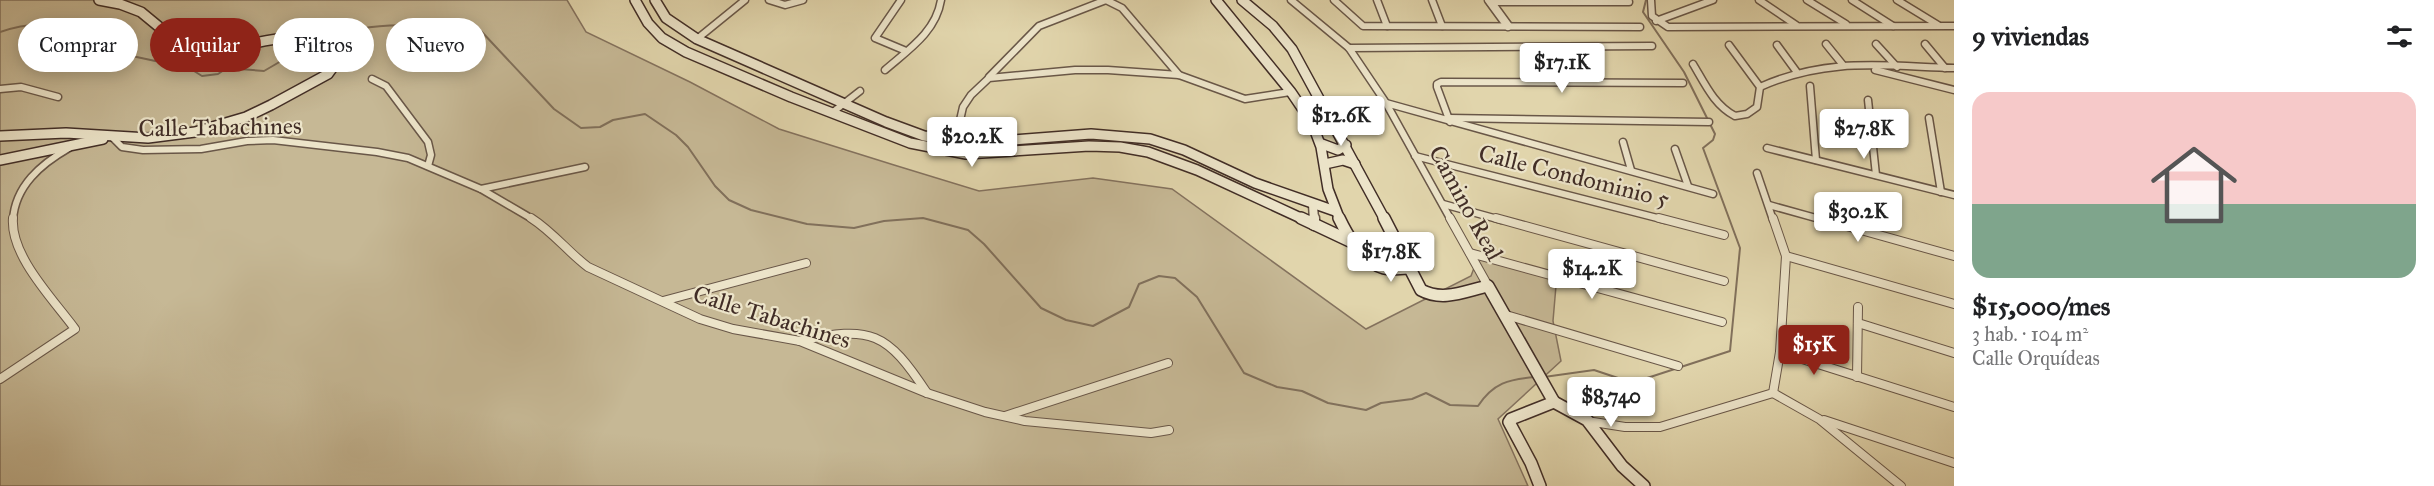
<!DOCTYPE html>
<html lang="es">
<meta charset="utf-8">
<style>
body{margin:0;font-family:"IM FELL Great Primer",serif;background:#f6f6f6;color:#202124;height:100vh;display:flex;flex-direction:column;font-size:22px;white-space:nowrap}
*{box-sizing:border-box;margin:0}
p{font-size:20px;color:#757577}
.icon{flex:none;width:33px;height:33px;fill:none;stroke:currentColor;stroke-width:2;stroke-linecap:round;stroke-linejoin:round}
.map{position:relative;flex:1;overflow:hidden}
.panel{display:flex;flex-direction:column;background:#fff;width:480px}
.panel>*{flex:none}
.guide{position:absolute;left:18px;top:18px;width:570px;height:54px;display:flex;gap:12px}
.price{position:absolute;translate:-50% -51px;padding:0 14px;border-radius:6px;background:#fff;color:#222;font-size:20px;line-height:39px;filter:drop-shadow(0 2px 3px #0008)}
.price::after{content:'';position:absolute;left:50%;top:36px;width:18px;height:14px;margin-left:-9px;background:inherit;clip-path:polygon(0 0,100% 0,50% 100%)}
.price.selected{background:#8f2418;color:#fff}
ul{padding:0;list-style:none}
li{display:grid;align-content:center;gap:12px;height:318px;padding:0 18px}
li span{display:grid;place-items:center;height:186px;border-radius:18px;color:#555}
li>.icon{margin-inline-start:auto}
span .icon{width:108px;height:108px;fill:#fffc;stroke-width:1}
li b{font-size:26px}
h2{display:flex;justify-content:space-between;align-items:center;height:72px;padding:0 18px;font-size:26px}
.tag{padding:0 21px;border-radius:27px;background:#fff;box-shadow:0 3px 15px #0003;font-size:21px;line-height:54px}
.tag.selected{background:#8f2418;color:#fff}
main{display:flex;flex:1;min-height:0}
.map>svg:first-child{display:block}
</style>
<main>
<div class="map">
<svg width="1954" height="486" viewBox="0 0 1954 486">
<rect width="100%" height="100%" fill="#e1d5ac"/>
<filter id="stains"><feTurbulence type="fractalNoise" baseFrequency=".00333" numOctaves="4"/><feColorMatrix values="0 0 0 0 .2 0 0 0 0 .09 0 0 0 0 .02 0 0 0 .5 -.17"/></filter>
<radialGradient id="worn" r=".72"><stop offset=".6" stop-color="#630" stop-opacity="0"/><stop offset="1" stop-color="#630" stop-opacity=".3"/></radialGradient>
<path fill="#c6b895" stroke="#84725e" stroke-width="1.5" d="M0,0h567l19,32 104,50 89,47 115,36 85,26 114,-13 79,11 194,140 105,-53 9,-24 77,22 -4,47 8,40 -63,58 30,67h-1528z"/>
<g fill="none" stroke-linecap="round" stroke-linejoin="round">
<g stroke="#81705b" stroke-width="2">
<path d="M0,32c32,-11 49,-8 81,-1v4l23,3 6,9 8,6 42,9 19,9h15l8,5 16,-2 9,-6 37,3 48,-28"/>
<path d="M323,38c52,-19 104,-13 158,-7l73,78 27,19 19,-1 13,-7 32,-6 31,21 12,12 27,39 14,14 22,10 56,14 47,4 30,-7 39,-3 45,12 16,14 57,64 25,12 27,6 36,-19 10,-23 20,-8 16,2 22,19 47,76 33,14 25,4 26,12 38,7 15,-7 31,-4 14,-6 24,12 28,1c15,-23 31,-27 57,-29"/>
<path d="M1544,377l50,-7 42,14 5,-4 89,-29 10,-103 -37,-100 10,-8 2,-6 -31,-62 -41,-60 3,-12"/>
</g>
<g stroke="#695748" stroke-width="9">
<g id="minor-far1">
<path d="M769,0l16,5 18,-5"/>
<path d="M901,0l-26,38 31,13"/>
<path d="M1291,0l58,48 37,55 65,117"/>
<path d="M1334,0l29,26 277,1"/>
<path d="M1377,0l10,26"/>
<path d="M1432,0l10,26"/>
<path d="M1651,0l1,16 16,11 286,-1"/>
<path d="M1759,0l37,25"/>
<path d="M1807,0l39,24"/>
<path d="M1852,0l41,26"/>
<path d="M1897,0l41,25"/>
<path d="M1490,2h139"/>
<path d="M1656,21l57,-21"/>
<path d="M697,39l48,-39"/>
<path d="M1826,44l17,21"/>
<path d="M1876,44l21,23"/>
<path d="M1925,44l20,24"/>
<path d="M1777,45l19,26"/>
<path d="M1349,48l303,-2"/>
<path d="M1693,64c12,20 21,41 42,52l12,-2 10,-7 3,-20 -31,-42"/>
<path d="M885,70c23,-20 51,-38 56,-70"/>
<path d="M1875,70l79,20"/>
<path d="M989,77l50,-51 67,-26 16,8 57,67"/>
<path d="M372,79l14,7 42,56 3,13 -3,11"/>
<path d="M1810,86l6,74"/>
<path d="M1760,87c67,-30 123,-21 194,-19"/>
<path d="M0,89l21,-2 37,10"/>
<path d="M1868,100l8,75"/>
<path d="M1386,103l327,91"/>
<path d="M833,112l27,-21"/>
<path d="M1449,118l260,4"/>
<path d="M1929,118l12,74"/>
<path d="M1450,122l-13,-35v-3l4,-2 242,1"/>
<path d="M113,138l9,9 21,3 58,-1 46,-8 26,-1 104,12 31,6 73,31 53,31"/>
<path d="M955,142l8,-35 8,-12 18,-17 86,-8h33l71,5 66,24 45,-7"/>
<path d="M1623,142l8,28"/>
<path d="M1767,148l187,47"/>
<path d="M1675,149l13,37"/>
<path d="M1415,156l250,64"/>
<path d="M1757,173l16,47"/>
<path d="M481,189l104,-22"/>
<path d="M1443,204l58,16"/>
<path d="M1769,205l54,15"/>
<path d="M13,220c2,-34 28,-56 56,-72"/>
</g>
</g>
<g stroke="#695748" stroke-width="10">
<g id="minor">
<path d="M531,218c22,14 37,34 57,49l112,52 33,10 67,12 127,52 58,19 40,9 126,12 18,-3"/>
<path d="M1450,218l38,68"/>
<path d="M1496,218l228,63"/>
<path d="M1659,218l65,17"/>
<path d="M1818,218l136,38"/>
<path d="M1470,253l252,69"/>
<path d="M1786,256l168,48"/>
<path d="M663,301l143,-38"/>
<path d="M1506,315l172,51"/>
<path d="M1858,323l96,30"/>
<path d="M800,341c71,-16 87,-9 127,52"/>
<path d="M1780,352l174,55"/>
<path d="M1857,377l1,-70"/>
<path d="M0,379l75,-50c-21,-29 -65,-73 -62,-111"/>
<path d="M1773,393l46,26 82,67"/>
<path d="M1005,416l163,-53"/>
<path d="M1824,420l130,43"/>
<path d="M1587,421l38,6h35l113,-34 7,-41 6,-96 -13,-38"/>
</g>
</g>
<g stroke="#695748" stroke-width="11">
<g id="tertiary-far1">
<path d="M1489,0l19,26"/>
<path d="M1313,205l1,15"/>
</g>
</g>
<g stroke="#695748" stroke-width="13">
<path id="tertiary" d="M1314,218v7"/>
</g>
<g stroke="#412d26" stroke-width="12">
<g id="secondary-far1">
<path d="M99,0l21,4 21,8 40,33 17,4 30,1"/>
<path d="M635,0l13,23 14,15 24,14 105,45 119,46 56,11 123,-8 31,1 28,5 49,18 108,50"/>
<path d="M655,0l11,18 31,21 189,83 38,14 49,7 118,-9 59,5 34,11 71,33 80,28"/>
<path d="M1216,0l75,92 21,31 9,24 7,42 12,31"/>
<path d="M1242,0l31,26 19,23 93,171"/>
<path d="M0,136l66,-3 82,5 47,-6 51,-15 25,-12 57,-31 13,-18c-20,-33 -86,-13 -118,-6"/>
<path d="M1322,144l16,6 8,-5"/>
<path d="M0,160l103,-21"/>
<path d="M1325,164l18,-4 12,4"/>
</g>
</g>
<g stroke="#412d26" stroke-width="14">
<g id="secondary">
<path d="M1301,218l53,25"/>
<path d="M1339,218c9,19 24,44 45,50 7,2 16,0 24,0"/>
<path d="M1384,218l37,72c22,12 44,1 67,-4l66,116 -43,17 -2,3 22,41 9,23"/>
<path d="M1554,402l33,18 35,46 22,20"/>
</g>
</g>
<use href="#minor-far1" stroke="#ece4c9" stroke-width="6"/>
<use href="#minor" stroke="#ece4c9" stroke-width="8"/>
<use href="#tertiary-far1" stroke="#ece4c9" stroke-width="8"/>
<use href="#tertiary" stroke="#ece4c9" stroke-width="10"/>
<use href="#secondary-far1" stroke="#ece4c9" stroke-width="9"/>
<use href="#secondary" stroke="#ece4c9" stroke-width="11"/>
</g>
<g text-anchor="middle" stroke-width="4.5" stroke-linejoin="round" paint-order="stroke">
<g font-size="24" fill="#412d26" stroke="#ece4c9">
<text transform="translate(220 127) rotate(-1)" y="8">Calle Tabachines</text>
<text transform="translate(1574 176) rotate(14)" y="8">Calle Condominio 5</text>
<text transform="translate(1466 203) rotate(61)" y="8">Camino Real</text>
<text transform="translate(772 317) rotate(17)" y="8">Calle Tabachines</text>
</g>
</g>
<rect width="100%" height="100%" filter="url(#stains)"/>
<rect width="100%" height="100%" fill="url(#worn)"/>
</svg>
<b class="price" style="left:1562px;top:94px">$17.1K</b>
<b class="price" style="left:1341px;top:147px">$12.6K</b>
<b class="price" style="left:1864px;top:160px">$27.8K</b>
<b class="price" style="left:972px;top:168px">$20.2K</b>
<b class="price" style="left:1858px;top:243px">$30.2K</b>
<b class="price" style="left:1391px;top:283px">$17.8K</b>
<b class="price" style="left:1592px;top:300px">$14.2K</b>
<b class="price selected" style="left:1814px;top:376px">$15K</b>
<b class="price" style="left:1611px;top:428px">$8,740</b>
<div class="guide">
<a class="tag">Comprar</a>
<a class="tag selected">Alquilar</a>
<a class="tag">Filtros</a>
<a class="tag">Nuevo</a>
</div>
</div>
<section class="panel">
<h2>9 viviendas<svg class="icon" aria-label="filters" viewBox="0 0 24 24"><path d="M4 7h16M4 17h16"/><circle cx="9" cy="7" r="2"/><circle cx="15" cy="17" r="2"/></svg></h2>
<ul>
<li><span style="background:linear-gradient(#f6c9c9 60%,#7fa58c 0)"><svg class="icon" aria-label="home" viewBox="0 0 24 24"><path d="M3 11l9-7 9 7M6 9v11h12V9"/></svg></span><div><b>$15,000/mes</b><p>3 hab. · 104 m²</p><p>Calle Orquídeas</p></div></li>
</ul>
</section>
</main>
